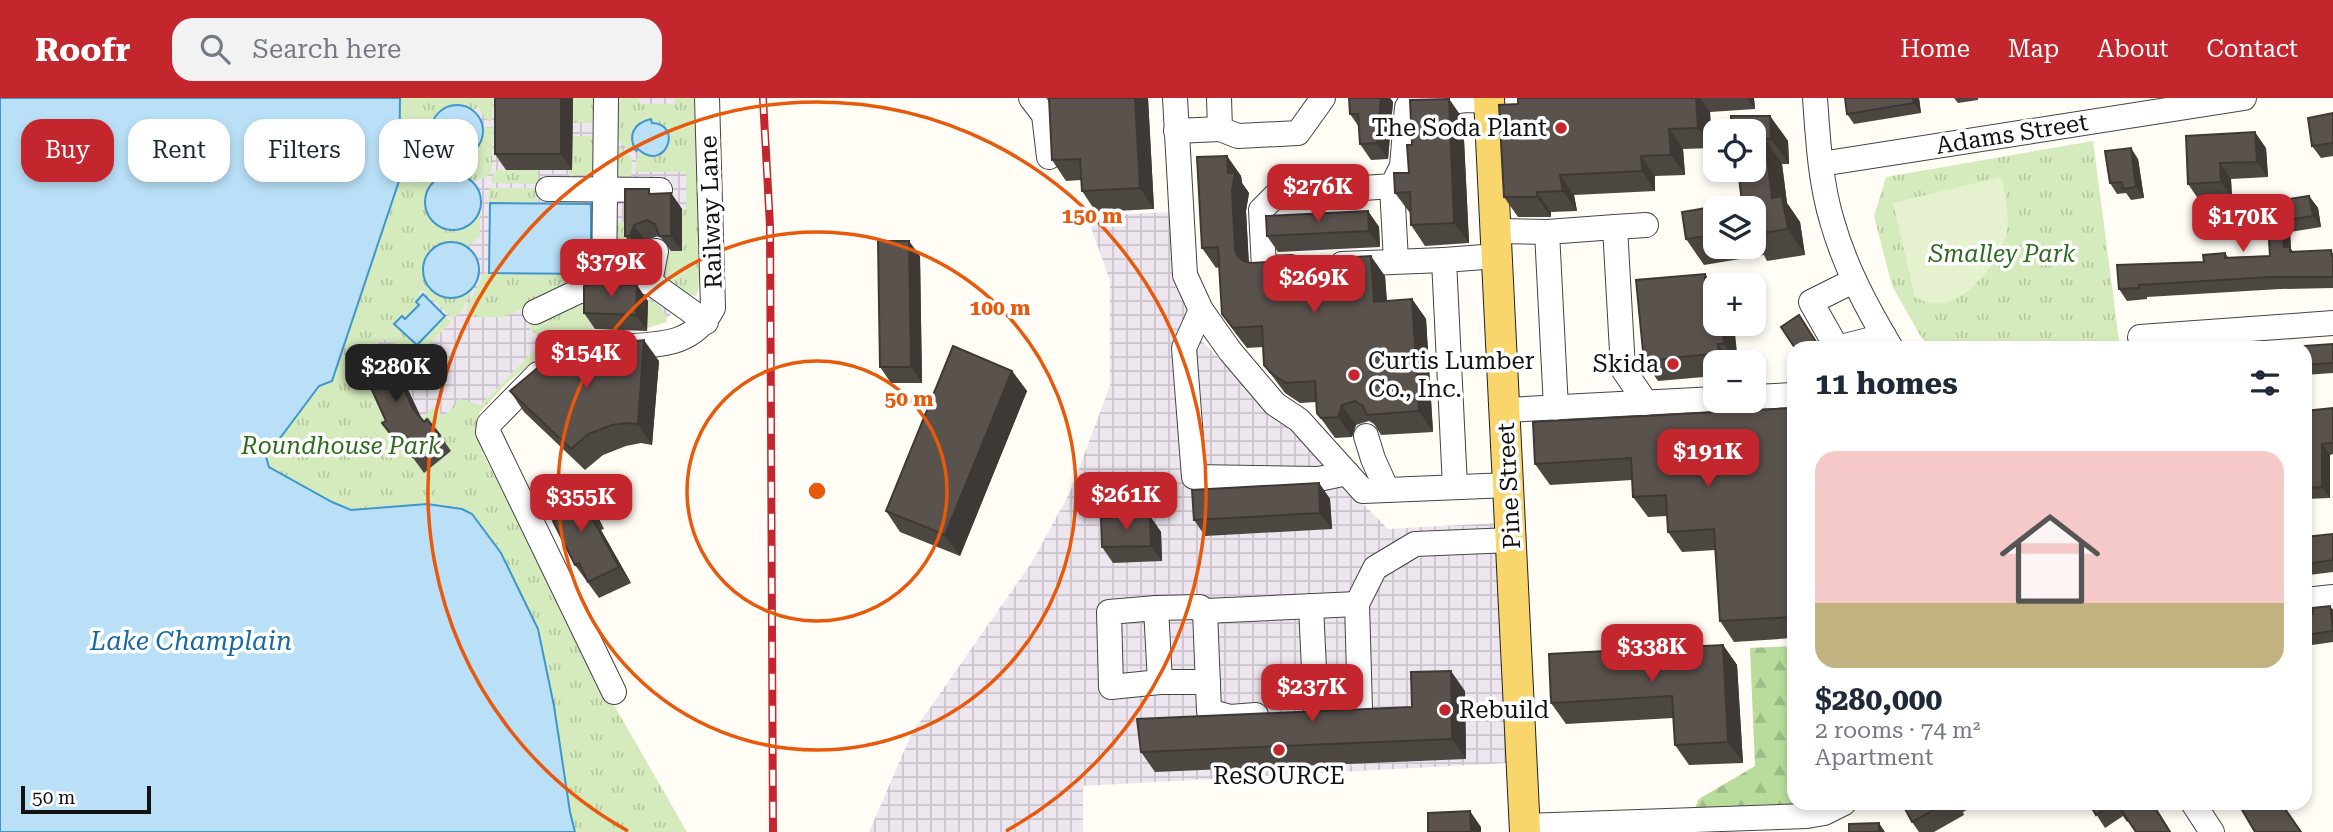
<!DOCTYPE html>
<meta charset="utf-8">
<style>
body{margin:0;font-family:"Roboto Serif",serif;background:#f2f2f3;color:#1f2937;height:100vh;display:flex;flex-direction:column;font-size:26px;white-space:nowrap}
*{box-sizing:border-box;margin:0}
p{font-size:23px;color:#747a83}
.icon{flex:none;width:38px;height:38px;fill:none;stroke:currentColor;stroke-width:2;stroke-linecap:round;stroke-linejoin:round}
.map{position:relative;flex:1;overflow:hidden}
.details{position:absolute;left:1787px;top:243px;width:525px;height:469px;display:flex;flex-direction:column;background:#fff;border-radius:21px;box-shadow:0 4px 10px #0003}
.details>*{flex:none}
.top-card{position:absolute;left:21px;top:21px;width:665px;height:63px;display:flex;gap:14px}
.fabs{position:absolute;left:1703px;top:21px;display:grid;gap:14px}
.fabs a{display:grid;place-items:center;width:63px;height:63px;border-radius:14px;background:#fff;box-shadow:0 4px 10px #0003;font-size:35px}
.scale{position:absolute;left:21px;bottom:18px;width:130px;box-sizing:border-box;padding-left:7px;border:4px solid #111;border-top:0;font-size:19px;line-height:24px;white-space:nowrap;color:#111;-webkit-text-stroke:5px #fff;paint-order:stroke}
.price{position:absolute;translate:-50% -60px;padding:0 16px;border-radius:14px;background:#c4262e;color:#fff;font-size:23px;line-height:46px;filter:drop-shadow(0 2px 4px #0008)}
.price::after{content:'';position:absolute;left:50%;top:42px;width:21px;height:16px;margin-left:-10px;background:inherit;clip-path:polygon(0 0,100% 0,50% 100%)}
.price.selected{background:#222;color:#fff}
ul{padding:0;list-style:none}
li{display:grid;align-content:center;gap:14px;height:371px;padding:0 28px}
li+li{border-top:2px solid #e0e1e3}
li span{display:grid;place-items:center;height:217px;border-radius:21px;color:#555}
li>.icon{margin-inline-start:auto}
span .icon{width:126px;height:126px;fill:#fffc;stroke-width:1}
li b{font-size:30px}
h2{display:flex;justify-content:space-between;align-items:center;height:84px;padding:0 28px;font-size:30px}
.tag{padding:0 24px;border-radius:21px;background:#fff;box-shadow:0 4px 10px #0003;font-size:24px;line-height:63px}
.tag.selected{background:#c4262e;color:#fff}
header{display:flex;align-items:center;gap:42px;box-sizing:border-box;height:98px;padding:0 35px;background:#c4262e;color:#fff}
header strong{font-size:33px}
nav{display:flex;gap:38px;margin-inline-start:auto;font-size:24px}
.search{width:490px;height:63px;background:#f2f2f3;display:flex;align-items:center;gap:18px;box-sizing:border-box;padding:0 24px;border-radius:21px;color:#747a83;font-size:26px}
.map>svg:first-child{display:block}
</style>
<header>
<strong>Roofr</strong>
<div class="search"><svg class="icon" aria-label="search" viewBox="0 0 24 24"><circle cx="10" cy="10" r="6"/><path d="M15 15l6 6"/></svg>Search here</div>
<nav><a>Home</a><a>Map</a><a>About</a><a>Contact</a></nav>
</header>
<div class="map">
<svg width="2333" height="734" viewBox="0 0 2333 734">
<defs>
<pattern id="industrial-grid" width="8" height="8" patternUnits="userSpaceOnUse" patternTransform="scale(1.75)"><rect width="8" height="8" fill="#eee6ef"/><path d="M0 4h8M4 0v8" fill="none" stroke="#cbc4cc"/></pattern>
<pattern id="grass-tufts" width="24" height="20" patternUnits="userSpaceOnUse" patternTransform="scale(1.75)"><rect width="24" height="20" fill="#d5ebbd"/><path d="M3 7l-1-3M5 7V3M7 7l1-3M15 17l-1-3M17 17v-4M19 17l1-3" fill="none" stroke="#b6c8a1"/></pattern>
<pattern id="forest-firs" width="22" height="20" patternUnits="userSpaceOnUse" patternTransform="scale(1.75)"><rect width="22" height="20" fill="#b9dc9c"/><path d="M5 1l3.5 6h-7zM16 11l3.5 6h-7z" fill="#9ebc85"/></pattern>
</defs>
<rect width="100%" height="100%" fill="#fffdf5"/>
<g fill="url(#industrial-grid)">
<path d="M426,0h273l-8,192 -24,29 -19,5 -1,7 -52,-2v-6l-52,18 -70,72 -13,50 -36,10 -16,-22 -4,2 -10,-14 -28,-69z"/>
<path d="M1173,114l22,122 193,195 108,-6 11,240 -424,23v46h-214l42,-97 121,-173 38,-70 40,-106v-105l-23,-65z"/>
</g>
<g fill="url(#grass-tufts)">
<path d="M400,0h93l-1,22 -3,2 -11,-14 -47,18 3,18 24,13 15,-5 11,-21 -1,-4h10l-1,43 -7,9 -5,-1 -8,4 -3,-3 -16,51 17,-5 10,-14v25l-13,11 -16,-5 -18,7 35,44 6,-6 -11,22 -10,10 -31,-29 -3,3 2,3 -5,5 3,4 -14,14 12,26 28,-29 6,6 -37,37 11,11 -8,8 -7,3 -4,-6 10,-4 -3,-9 -11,4 -4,-11 3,-9 -16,-6 -7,1 1,10 15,4 2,9 -26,11 34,77 4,-1 16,22 -4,-53 13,-13 11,9 15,-17 22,6 62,-64 -13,-12 1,-8 47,-22 18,1 -1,29 -51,24 -36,29 -29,31 -2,15 10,20 -5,4 128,246 77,134h-112l-5,-20 -16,-106 -16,-77 -165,-122 -21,3 -20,-8 -63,-35 -3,-11 53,-70 13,-5 67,-200z"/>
<path d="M573,0h21l3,25h-25z"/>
<path d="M621,0h18l1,6h34l1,-6h24l11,150 -14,48c-26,-7 -33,-18 -32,-45h18v-42h4v-37h-51l1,-11 4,-9 6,3 6,-32 -1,-4 -4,1 -14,27 3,4 -6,1 -14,-14v-28z"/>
<path d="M572,38h24v32l-6,6 -21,2v-6h3z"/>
<path d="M2093,43l27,207h-190l-9,-11 -29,-51 -18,-70 12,-39z"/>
<path d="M616,46l16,14 -1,28h-16z"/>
<path d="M497,72h41v14l-46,-1 -1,-5z"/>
<path d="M491,90h46v15h-46l-1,14h-2l1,-27z"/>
<path d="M615,124h12v31l5,8 -11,-1 -5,-6z"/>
<path d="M591,146l4,1 -3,30 -87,42h-33l-5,-4v-6l17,-34 106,1z"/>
<path d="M648,203c12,1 17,10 19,21l-20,6z"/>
</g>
<path fill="url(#forest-firs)" d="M1794,548v157h38l-138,7 5,-11 56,-33 -5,-118z"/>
<path fill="#e6f2cf" d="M2001,79c5,17 8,36 6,54 -5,28 -44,80 -77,72 -5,-1 -10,-4 -15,-6l-22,-94z"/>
<g fill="#b9e0f7" stroke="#3f96cf" stroke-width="2">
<path d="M0,0h400l-1,83 -67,200 -13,5 -53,71 3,10 63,35 19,8 76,-6 35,5 10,5 29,39 37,76 16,77 16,106 5,20h-575z"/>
<circle cx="457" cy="33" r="26"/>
<path d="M651,21l1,4c32,1 13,51 -14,26l-2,2c-9,-16 -2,-28 15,-32z"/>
<circle cx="453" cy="104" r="28"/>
<path d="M490,105l101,1v70l-102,-1z"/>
<circle cx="451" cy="172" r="28"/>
<path d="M423,196l22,22 -28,29 -23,-21 8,-8 3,3 14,-14 -3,-3z"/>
</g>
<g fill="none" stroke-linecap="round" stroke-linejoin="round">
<g stroke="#444" stroke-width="26">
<g id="minor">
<path d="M1031,0l13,17 5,42"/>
<path d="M1175,0l10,177 16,35 29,41 45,53 24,16 64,71 146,-6"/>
<path d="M1219,0l1,31 18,7 60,-3 25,-35"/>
<path d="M1815,0c3,41 5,83 17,123 13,46 35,87 59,127"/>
<path d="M1176,33l44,-2"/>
<path d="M1821,66l423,-66"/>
<path d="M1392,88l4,75"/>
<path d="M548,91l112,1"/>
<path d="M1615,129l31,-2"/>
<path d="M1496,133l51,1"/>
<path d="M1342,166l102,-4"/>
<path d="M1291,169l-27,1 -3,-58 16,-16 115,-8 10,-20 5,-59 59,-7 23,1"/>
<path d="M1853,183l-42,21 26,46 47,-12"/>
<path d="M650,184l6,-31"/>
<path d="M604,186l2,-186"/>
<path d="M1201,212l-17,38 10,129 125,2 28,-6"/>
<path d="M535,214l42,-20 27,-8 46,-2 56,40"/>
<path d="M2140,239l193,-14"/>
<path d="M617,249c40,-3 75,1 96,-39l-6,-210"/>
<path d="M538,276l-49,50 -1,8 126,260"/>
<path d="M1754,299l40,-2"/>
<path d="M1556,310l-9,-176 68,-5 8,142 23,34"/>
<path d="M1505,312l210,-11"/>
<path d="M1366,338l7,23 14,31"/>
<path d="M1455,389l-11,-227 53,-4"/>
<path d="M2305,502l28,-3"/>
<path d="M1311,508l5,105 44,-2 -3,-105 18,-36 40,-24 96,-4"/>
<path d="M1156,510l-47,4 2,75 49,-5"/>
<path d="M1205,513l-5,-4 -44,1 4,74h48"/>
<path d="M1256,617l-26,2 -21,-6 -4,-100 152,-7"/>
<path d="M2193,705l19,29"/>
<path d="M1525,728l282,-10 17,-3 20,-10"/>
</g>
</g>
<g stroke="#222" stroke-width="32">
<path id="major" d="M1489,0l36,734"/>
</g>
<use href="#minor" stroke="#fff" stroke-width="24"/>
<use href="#major" stroke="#f9d66b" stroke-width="30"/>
<g stroke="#c4262e" stroke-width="8">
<path id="rail" d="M763,0l7,128 3,606"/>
</g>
<use href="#rail" stroke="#fff" stroke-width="5" stroke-dasharray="16" stroke-linecap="butt"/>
</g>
<g fill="#4d4742" fill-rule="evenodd">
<path d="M573,0l-1,72h-66l-11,-16z"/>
<path d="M1049,0h99l6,111 -58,3 -14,-21 -1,-11 -15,1 -14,-21z"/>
<path d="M1349,0h41l3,4 -5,57 -17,1 -11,-16 -1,-17 -9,-13z"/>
<path d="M1518,0h236l1,11 -45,3 2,36 -29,1 2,26 -30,1v15l-81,4 3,16 -26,1v5h-33l-14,-20 14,-93z"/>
<path d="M1845,0h74l2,15 -67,11 -7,-10z"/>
<path d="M1954,0h24v2l-20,3z"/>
<path d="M1449,1l14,20 6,124 -44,3 -14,-21 -1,-12 -15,-20 14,-20 3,-28z"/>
<path d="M2333,15v43l-12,2 -9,-12z"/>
<path d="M1731,18h39l18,25 1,23h-7l5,39 13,19 5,33 -38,6 -3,-6 -60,10 -18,-26 -4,-27 60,-10 -4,-32h16v-39h-23zM1715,110h39v39h-39z"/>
<path d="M2186,38l80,12 2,29 -37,2 1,19 -33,2 -11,-16z"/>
<path d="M1227,58l14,20 1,7 7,10 -3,18 3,51 136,14 2,25 25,-2 14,20 7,113 -52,3 -7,-11 -5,-3 -13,4 -4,12 -17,1 -18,-25 -1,-11 -16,1 -15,-10 -21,-28 -1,-18 -16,1 -11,-14 -14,-20 -3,-47 -3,1 -14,-20z"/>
<path d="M2138,61l6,39 -13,2 -5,-7 -9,1 -7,-11z"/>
<path d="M671,95l11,16v42h-11l-10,-13 -3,-2 -13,5 -4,10h-5l-11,-15 27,-42z"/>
<path d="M2276,98l4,5 29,-5 9,12 3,19 -31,5 1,17 2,3 40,1v35l-53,1 -133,8v2l-20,2 -8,-12 85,-27 21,-9 3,4 42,-1 -2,-18 -11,2 -8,-11z"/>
<path d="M1368,113l11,16 1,20 -102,5 -11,-16z"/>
<path d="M920,158l2,127h-31l-11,-16z"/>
<path d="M1705,176l10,14v36l23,38h-23v14l-57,5 -14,-20z"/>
<path d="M648,203l-1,30 -52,-2 -11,-16z"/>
<path d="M2333,246v29l-28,2v-27z"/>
<path d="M659,263l-7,84 -11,-2 -15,3 -23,9 -18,15 -61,-58 -14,-21z"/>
<path d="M396,266l26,55 18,16 11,16 -27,22 -16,-22 -4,2 -22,-30 4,-2z"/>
<path d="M1012,273l15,20 -67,165 -60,-24 -14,-21z"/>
<path d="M1794,310v230l-60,4 -14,-21 -4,-71 -34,2 -14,-20 -1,-16 -19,1 -15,-20 -1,-17 -82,5 -15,-21z"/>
<path d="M2333,310v46l-3,1v43l-25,1v-88z"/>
<path d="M1319,385l11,16 2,30 -127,7 -11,-16z"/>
<path d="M578,386l11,16 15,29 -3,1 30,53 -32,15 -24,-33 -19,-45z"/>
<path d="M1150,418l11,16 1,29 -49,2 -11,-16z"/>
<path d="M2333,436v38l-24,3 -4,-6v-32z"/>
<path d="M2333,512v32l-28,4v-31z"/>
<path d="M1723,547l14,20 6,98 -54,2 -14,-20 -2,-27 -107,6 -15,-21z"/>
<path d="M1465,593l1,68 -311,13 -14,-20 271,-45z"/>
<path d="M1902,705h78l-17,9 1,3 -30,17h-15l-7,-10z"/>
<path d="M2089,705h64l18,29h-35l-7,-11 -2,1 -4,-6 -18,12z"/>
</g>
<g fill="#3f3936">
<path d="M561,0h12l-1,72 -11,-16z"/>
<path d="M1135,0h13l6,111 -14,-21z"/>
<path d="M1381,0h9l3,4 -5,57 -11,-16z"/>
<path d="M1696,0h4l10,14 2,36 -14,-20z"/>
<path d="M1747,0h7l1,11z"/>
<path d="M1913,0h6l2,15 -7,-10z"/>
<path d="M1449,1l14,20 6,124 -15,-20z"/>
<path d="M1770,18l18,25 1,23 -18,-25z"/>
<path d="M1669,31l14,20 2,26 -14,-20z"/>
<path d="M2255,34l11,16 2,29 -11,-15z"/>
<path d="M1765,41l17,25 5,39 13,19 5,33 -17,-26 -16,-31z"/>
<path d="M2131,50l7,11 6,39 -8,-11z"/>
<path d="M1227,58l14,20 1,7 7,10 -3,18 3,58 -12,-14 -2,-6z"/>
<path d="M1641,58l14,20v15l-13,-20z"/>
<path d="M2220,65l11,16 1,19 -11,-16z"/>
<path d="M1560,77l14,20 3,16 -14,-20z"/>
<path d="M1537,94l14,20v5l-14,-20z"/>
<path d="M671,95l11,16v42l-11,-15z"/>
<path d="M2309,98l9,12 3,19 -8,-11z"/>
<path d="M1368,113l11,16 1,20 -11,-16z"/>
<path d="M2281,123l9,11 1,17 7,9 -14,-11z"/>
<path d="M634,127l11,16 -4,10 -11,-15z"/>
<path d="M909,143l11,15 2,127 -11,-16z"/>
<path d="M1371,158l14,20 3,46 -14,-20z"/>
<path d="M1705,176l10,14v15l-9,-13z"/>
<path d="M637,187l11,16 -1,30 -11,-16z"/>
<path d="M1412,201l14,20 7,113 -14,-21z"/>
<path d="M1722,226h12l4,38h-1l-13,-18z"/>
<path d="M644,242l15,21 -7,84 -14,-21z"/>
<path d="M1718,246l13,18h-6l-6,-9z"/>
<path d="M385,250l11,16 28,61 -11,-16z"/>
<path d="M1012,273l15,20 -67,165 -15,-21z"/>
<path d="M1342,307l14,20 -4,12 -14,-20z"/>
<path d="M2322,346l8,11v43l-8,-11z"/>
<path d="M1319,385l11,16 2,30 -12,-16z"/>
<path d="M578,386l11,16 15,29 -11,-16z"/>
<path d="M590,416l11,16 30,53 -12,-16z"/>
<path d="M1150,418l11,16 1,29 -11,-15z"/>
<path d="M2330,508l3,4v21z"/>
<path d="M1723,547l14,20 6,98 -15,-21z"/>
<path d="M1451,573l14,20 1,68 -14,-20z"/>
<path d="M1470,713l11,16v5h-10z"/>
<path d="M1879,725l6,9h-6z"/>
</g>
<g fill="#5a524d" stroke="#3f3936" stroke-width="2">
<rect x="495" y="0" width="66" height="56"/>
<path d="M1049,0h86l5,90 -58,3 -2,-32 -28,1z"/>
<path d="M1349,0h32l-4,45 -17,1 -2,-30h-8z"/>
<path d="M1518,0h178l2,30 -29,1 2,26 -30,1 1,15 -82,4 3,16 -26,1v5h-33l-5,-92 19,-1z"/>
<path d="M1845,0h68l1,5 -67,11z"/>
<path d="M1449,1l5,124 -43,2 -1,-33 -15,1 -1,-20h15l-2,-28h5l-2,-45z"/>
<path d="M2333,15v30l-21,3 -4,-28z"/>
<path d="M1731,18h39l1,23h-6l7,59 10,-2 6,33 -34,5v-26h-39v27l-29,4 -4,-27 60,-10 -4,-32h16v-39h-23z"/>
<path d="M2255,34l2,30 -37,1 1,19 -33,2 -2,-48z"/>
<path d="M2131,50l5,39 -13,2 -1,-7 -12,1 -5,-32z"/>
<path d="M1227,58l1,17h7l-3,18 3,58 2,6 6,6 8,2 120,-7 3,46 38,-3 7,112 -52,4 -4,-9 -8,-5 -13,4 -4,12 -17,1 -4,-5 -2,-32 -29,2 -15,-10 -7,-8 -2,-39 -29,2 -11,-14 -4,-67 -16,1 -5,-91z"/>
<path d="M625,91h24v5l22,-1v43h-12l-4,-12 -8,-4 -13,5 -4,11h-5z"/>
<path d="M2276,98l1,5 32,-5 4,20 -32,5 3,26h6v5l41,-2 1,6h1v21h-62l-132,8v3l-20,1 -2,-24 87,-3 -1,-7 22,-2v5l45,-2 -2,-31 -19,4 -5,-27z"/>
<path d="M1368,113l1,20 -102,5 -1,-20z"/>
<path d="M878,143h31l2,126h-31z"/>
<path d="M1705,176l1,16h7l2,11v23h7l2,20h-6l1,9 -75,8 -8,-81z"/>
<path d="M592,186l45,1 -1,30 -52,-2v-27z"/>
<path d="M1799,217l21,33h-25l-14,-21z"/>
<path d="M644,242l-6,84 -12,-1 -14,2 -24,9 -17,15 -61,-58 31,-26 38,-18z"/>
<path d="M2333,246v19l-28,2v-17h-29z"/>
<path d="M953,248l59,25 -67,164 -59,-24z"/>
<path d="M385,250l28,61 11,13 3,-3 13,16 -27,22 -17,-22 -3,2 -11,-14 4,-2 -28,-62z"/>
<path d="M1794,310v209l-74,4 -6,-92 -46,3 -2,-37 -33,2 -2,-39 -96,6 -2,-42z"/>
<path d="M2333,310v35l-11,1v43l-17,1v-77z"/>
<path d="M1319,385l1,30 -126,7 -2,-30z"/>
<path d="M578,386l15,29 -3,1 29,53 -31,15 -9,-19 -4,2 -22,-44 3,-1 -9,-20z"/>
<path d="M1150,418l1,30 -49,1 -1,-29z"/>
<path d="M2333,436v26l-28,4v-27z"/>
<path d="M2330,508l3,25 -28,4v-20l8,-1v-6z"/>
<path d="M1723,547l5,97 -53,3 -3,-49 -121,7 -2,-49z"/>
<path d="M1451,573l1,68 -311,13 -4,-33 275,-12 -1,-35z"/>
<path d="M1902,705h44l-34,19z"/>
<path d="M2089,705h63l18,29h-34l-16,-24 -2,1 -4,-6 -18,12z"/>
<path d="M2238,705h43l20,29h-46z"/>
<path d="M1470,713l1,21h-43v-19z"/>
<path d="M1879,725v9h-30v-8z"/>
</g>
<g fill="none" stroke="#e8590c" stroke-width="3.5">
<circle cx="817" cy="393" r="130"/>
<circle cx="817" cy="393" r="259"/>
<path d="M628 733A389 389 0 1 1 1006 733"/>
</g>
<g fill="#c4262e" stroke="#fff" stroke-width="2.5">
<circle cx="1561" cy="30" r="7"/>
<circle cx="1673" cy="266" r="7"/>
<circle cx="1354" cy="277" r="7"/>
<circle cx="1445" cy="612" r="7"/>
<circle cx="1279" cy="652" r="7"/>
</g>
<g text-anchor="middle" stroke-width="7" stroke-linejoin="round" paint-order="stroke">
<g font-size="24" fill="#111" stroke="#fff" text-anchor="end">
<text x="1547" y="38">The Soda Plant</text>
<text x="1368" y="271" text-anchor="start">Curtis Lumber<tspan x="1368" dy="28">Co., Inc.</tspan></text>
<text x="1659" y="274">Skida</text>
<text x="1459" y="620" text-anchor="start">Rebuild</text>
<text x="1279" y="686" text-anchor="middle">ReSOURCE</text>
</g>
<g font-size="24" fill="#111" stroke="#fff">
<text transform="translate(2012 36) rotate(-9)" y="8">Adams Street</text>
<text transform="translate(711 114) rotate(-92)" y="8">Railway Lane</text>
<text transform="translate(1509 388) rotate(-93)" y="8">Pine Street</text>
</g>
<g font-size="24" font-style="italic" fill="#2f6b1f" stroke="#fff">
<text x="2002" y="164">Smalley Park</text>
<text x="341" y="356">Roundhouse Park</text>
</g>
<g font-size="26" font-style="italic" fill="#1768a6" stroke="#fff">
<text x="191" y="552">Lake Champlain</text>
</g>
</g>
<circle cx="817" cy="393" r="10" fill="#e8590c" stroke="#fff" stroke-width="3.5"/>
<g font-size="21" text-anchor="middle" font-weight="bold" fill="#e8590c" stroke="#fff" stroke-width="7" stroke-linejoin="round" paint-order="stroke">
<text x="1092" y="125">150 m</text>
<text x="1000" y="217">100 m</text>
<text x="909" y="308">50 m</text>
</g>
</svg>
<div class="fabs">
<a><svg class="icon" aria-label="locate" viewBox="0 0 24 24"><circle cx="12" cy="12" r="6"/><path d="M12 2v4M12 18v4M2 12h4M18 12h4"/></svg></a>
<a><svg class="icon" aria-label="layers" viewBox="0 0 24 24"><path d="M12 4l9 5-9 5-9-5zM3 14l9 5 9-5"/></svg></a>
<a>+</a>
<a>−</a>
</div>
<div class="scale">50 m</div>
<b class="price" style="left:1318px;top:126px">$276K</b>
<b class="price" style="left:2243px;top:156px">$170K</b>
<b class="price" style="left:611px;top:201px">$379K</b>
<b class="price" style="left:1314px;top:217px">$269K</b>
<b class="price" style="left:586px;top:292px">$154K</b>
<b class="price selected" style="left:396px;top:306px">$280K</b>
<b class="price" style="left:1708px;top:391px">$191K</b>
<b class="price" style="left:1126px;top:434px">$261K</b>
<b class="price" style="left:581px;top:436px">$355K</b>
<b class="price" style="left:1652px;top:586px">$338K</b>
<b class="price" style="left:1312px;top:626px">$237K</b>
<div class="top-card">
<a class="tag selected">Buy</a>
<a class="tag">Rent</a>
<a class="tag">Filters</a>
<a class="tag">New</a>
</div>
<section class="details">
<h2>11 homes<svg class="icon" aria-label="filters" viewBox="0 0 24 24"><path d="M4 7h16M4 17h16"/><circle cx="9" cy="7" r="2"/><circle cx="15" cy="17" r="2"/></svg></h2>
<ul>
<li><span style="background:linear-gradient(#f6c9c9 70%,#c2b280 0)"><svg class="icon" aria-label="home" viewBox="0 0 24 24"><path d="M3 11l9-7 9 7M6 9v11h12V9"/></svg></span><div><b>$280,000</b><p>2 rooms · 74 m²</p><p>Apartment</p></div></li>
</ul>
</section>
</div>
